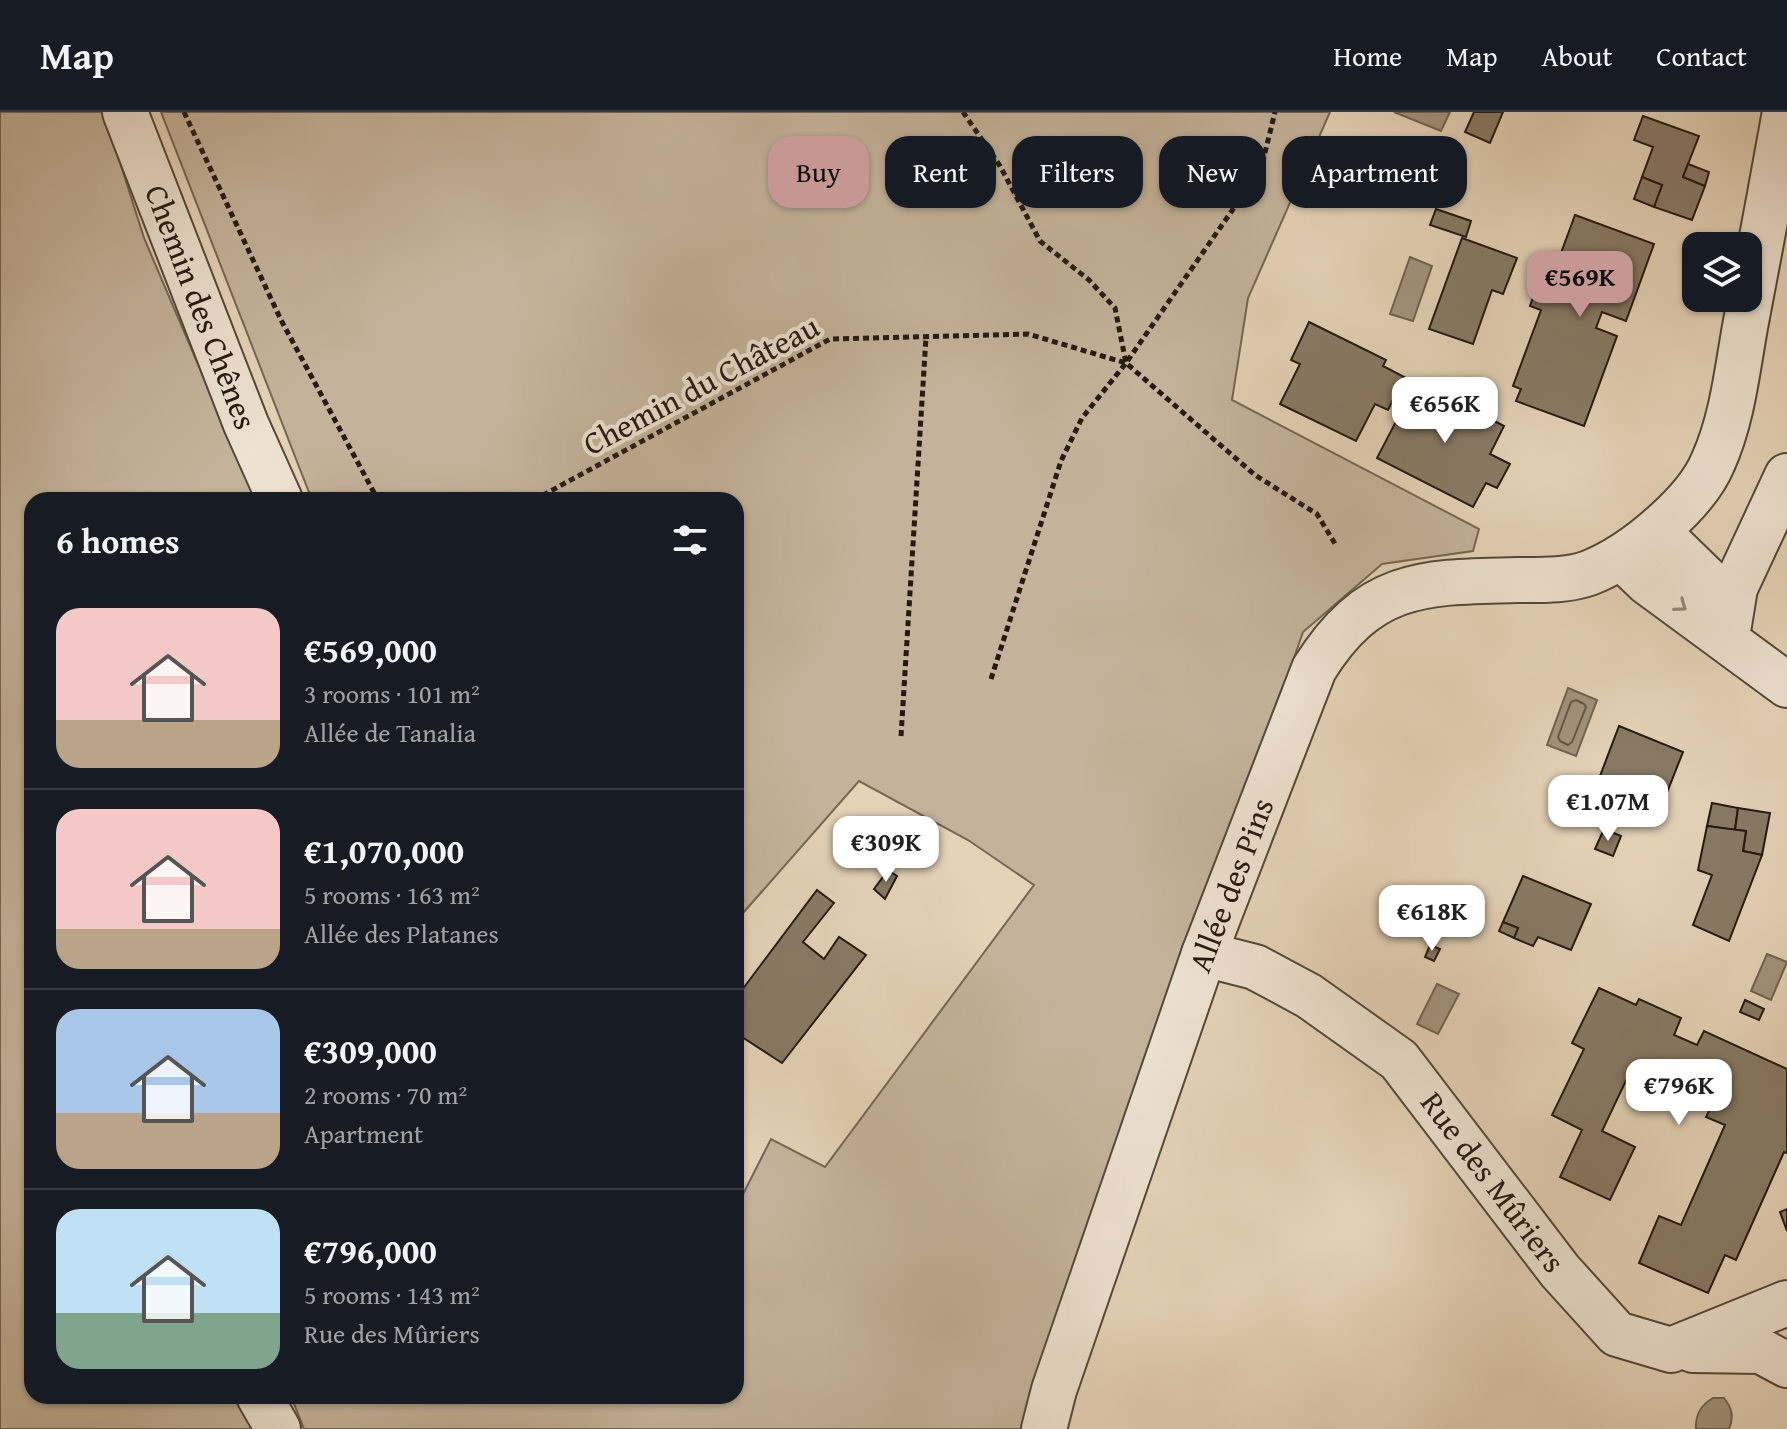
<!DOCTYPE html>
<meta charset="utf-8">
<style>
body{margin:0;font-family:"Gentium Book Plus",serif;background:#242831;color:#f1f3f6;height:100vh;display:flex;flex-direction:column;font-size:30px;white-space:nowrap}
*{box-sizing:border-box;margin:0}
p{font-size:26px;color:#9ea1a6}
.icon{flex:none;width:44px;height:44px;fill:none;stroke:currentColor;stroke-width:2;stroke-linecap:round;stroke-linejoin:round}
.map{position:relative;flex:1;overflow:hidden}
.side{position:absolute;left:24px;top:380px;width:720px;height:912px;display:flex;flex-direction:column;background:#171b24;border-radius:24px;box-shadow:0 2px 6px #0004}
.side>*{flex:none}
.guide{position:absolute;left:768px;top:24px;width:760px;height:72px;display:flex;gap:16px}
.tools{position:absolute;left:1682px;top:120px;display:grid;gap:16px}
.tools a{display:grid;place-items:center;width:80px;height:80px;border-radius:16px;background:#171b24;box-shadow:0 2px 6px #0004;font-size:40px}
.price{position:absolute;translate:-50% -68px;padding:0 18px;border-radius:16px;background:#fff;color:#222;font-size:26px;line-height:52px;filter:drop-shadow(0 2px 4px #0008)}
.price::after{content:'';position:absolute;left:50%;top:48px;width:24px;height:18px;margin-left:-12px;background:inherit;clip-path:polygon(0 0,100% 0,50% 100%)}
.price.current{background:#c59692;color:#111}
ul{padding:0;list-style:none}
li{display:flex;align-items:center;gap:24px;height:200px;padding:0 32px}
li+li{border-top:2px solid #363941}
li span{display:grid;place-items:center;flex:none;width:224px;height:160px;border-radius:24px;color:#555}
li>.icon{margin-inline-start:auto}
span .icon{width:96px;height:96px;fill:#fffc;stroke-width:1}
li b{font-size:34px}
h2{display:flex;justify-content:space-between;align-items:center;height:96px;padding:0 32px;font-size:34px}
.pill{padding:0 28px;border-radius:24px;background:#171b24;box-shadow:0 2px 6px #0004;font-size:28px;line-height:72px}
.pill.current{background:#c59692;color:#111}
header{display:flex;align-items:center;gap:48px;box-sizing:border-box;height:112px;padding:0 40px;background:#171b24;border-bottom:2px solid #363941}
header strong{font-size:38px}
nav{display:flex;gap:44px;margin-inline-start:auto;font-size:28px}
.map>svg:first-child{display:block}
</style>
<header>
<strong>Map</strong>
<nav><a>Home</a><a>Map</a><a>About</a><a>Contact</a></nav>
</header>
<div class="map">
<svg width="1787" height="1317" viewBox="0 0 1787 1317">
<rect width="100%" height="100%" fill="#e5d3b8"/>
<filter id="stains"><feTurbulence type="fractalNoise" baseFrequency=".0025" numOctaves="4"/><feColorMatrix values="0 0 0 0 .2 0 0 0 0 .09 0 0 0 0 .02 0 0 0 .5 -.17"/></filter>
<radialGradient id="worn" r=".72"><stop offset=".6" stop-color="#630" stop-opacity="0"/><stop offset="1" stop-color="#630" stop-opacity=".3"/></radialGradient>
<g fill="#c4b39b" stroke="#746654" stroke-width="2">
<path d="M0,0h104l40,126 112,262h-224v896h210l12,33h-254z"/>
<path d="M161,0h1169l-82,186 -16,102 247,129 -6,22 -91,13 -79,68 -277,797h-722l-13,-33h445v-188l35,-69 54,28 209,-282 -66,-45 -109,-59 -123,140v-421h-424z"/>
</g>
<g fill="#a3947e" stroke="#706351" stroke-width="2">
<path d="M1394,0h56l-9,19z"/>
<path d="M1410,145l22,9 -19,55 -23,-7z"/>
<path d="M1568,576l29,12 -21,56 -29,-11z"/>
<path d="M1767,842l20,8 -16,38 -20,-9z"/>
<path d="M1437,872l22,10 -21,40 -21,-10z"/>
<path d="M1713,1286h11c8,10 10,19 5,31h-33c-1,-15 5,-24 17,-31z"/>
</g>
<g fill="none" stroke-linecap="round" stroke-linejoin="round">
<path stroke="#645646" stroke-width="2" d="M1576,588l8,4 2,3 -14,35 -4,3 -8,-4 -2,-4 13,-35z"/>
</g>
<g fill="#887a66" stroke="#24190e" stroke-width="2">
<path d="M1474,0h29l-13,31 -25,-11z"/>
<path d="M1643,4l56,20 -16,41 22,9 -13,34 -38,-13 8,-22 -20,-8 11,-30 -19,-7z"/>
<path d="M1688,52l21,8 -4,14 -22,-9z"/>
<path d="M1642,65l20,8 -8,22 -20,-8z"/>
<path d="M1436,97l35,12 -5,16 -36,-12z"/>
<path d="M1575,103l79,29 -28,77 -24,-9 -6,16 21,8 -33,90 -68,-25 5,-12 -8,-3 28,-76 -11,-4 7,-19 10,4z"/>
<path d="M1462,126l55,20 -14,36 -11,-4 -19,54 -44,-15z"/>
<path d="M1309,210l77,38 -3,6 21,11 -16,33 -13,-6 -19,37 -76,-37 20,-40 -9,-4z"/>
<path d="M1417,269l87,45 -14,28 20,10 -13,24 -11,-5 -13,24 -96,-49z"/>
<path d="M1619,614l64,26 -19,48 -64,-24z"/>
<path d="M1712,691l26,5 -3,22 -28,-4z"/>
<path d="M1738,696l32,5 -8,42 -19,-4 3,-20 -11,-1z"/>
<path d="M1707,714l39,5 -3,20 19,4 -33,86 -36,-16 19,-50 -14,-5z"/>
<path d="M1604,717l17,7 -8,20 -18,-7z"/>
<path d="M888,758l9,6 -12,23 -11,-10z"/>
<path d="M1523,764l68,28 -20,46 -33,-13 -5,9 -19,-8 4,-10 -15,-6z"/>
<path d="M817,778l17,13 -31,39 21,17 15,-22 27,18 -84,108 -40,-26 -6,-8v-31z"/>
<path d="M1503,810l15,6 -4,10 -15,-7z"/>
<path d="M1430,833l10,4 -6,12 -9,-4z"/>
<path d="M1599,876l37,17 3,-6 42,19 -7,17 23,10 7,-14 83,38v84l-3,-1 -48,108 -11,-5 -17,38 -69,-30 20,-47 22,9 44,-100 -19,-8 4,-8 -33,-15 -21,-3 -13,-6 4,-7 -16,-8 -29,61 33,16 -25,53 -50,-23 22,-47 -30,-15 32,-66 -12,-6z"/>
<path d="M1745,888l19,9 -5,11 -19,-8z"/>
<path d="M1787,1097v22l-7,-19z"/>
</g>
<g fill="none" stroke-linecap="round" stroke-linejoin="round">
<g stroke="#544838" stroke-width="48">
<g id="minor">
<path d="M125,0l121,312 34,76"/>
<path d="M1657,419l74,72"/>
<path d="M1621,445l26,25 140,103"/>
<path d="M1723,524l6,-11 6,-37 52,-112"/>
<path d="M1204,842l51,13 54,29 90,64 161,211 57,63 54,16 116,-47"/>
<path d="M1693,1238l68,1 26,14"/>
<path d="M259,1284l19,33"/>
<path d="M1044,1317l10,-39 150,-436 110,-285c55,-88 108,-87 203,-89 23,0 50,1 72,-7 28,-11 54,-30 76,-50 19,-17 38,-37 48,-61 19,-42 24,-90 32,-135 14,-72 27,-143 40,-215"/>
</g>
</g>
<g stroke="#24190e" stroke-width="5" stroke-dasharray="6 4" stroke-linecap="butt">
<path d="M184,0l97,208 97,180"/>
<path d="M963,0l37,54 40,75 49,39 26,28 11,55 129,112 62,39 20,33"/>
<path d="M534,388l296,-161 198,-5 98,29"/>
<path d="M991,567l70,-218 21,-43 44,-55 135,-194 14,-57"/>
<path d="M901,624l25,-399"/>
</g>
<use href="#minor" stroke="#eee2d1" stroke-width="44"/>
</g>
<defs><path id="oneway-chevron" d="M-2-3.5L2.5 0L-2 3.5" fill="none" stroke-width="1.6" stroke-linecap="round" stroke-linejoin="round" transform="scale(2)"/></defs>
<use stroke="#938879" href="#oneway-chevron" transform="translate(1681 494) rotate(36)"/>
<g text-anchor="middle" stroke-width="8" stroke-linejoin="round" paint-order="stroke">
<g font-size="32" fill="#24190e" stroke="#eee2d1">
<text transform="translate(201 195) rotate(69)" y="11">Chemin des Chênes</text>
<text transform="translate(701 273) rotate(-28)" y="11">Chemin du Château</text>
<text transform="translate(1231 773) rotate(-69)" y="11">Allée des Pins</text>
<text transform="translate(1493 1070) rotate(53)" y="11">Rue des Mûriers</text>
</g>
</g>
<rect width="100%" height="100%" filter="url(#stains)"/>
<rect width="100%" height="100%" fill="url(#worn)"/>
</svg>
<div class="tools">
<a><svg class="icon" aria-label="layers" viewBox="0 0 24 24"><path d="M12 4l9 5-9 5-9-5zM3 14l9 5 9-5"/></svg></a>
</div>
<b class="price current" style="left:1580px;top:207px">€569K</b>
<b class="price" style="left:1445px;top:333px">€656K</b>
<b class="price" style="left:1608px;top:731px">€1.07M</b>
<b class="price" style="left:886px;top:772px">€309K</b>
<b class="price" style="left:1432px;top:841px">€618K</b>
<b class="price" style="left:1679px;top:1015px">€796K</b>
<div class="guide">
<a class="pill current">Buy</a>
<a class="pill">Rent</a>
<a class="pill">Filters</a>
<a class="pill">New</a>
<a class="pill">Apartment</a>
</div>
<section class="side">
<h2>6 homes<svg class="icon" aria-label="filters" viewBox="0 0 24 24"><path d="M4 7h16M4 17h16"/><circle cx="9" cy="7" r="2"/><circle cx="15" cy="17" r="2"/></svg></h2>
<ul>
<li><span style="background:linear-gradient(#f6c9c9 70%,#b9a48a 0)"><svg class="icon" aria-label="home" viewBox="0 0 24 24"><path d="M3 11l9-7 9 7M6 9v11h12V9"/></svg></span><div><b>€569,000</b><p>3 rooms · 101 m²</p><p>Allée de Tanalia</p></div></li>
<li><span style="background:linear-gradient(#f6c9c9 75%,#b9a48a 0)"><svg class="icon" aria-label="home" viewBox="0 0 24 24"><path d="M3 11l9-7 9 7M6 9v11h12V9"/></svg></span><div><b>€1,070,000</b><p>5 rooms · 163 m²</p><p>Allée des Platanes</p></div></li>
<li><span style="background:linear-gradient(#a9c7e8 65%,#b9a48a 0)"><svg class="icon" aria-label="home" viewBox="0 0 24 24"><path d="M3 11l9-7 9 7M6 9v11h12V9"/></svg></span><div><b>€309,000</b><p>2 rooms · 70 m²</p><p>Apartment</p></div></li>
<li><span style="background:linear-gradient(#bfe0f5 65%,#7fa58c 0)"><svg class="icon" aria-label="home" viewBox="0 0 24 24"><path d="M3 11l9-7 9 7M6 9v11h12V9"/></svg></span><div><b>€796,000</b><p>5 rooms · 143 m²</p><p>Rue des Mûriers</p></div></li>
</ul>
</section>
</div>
